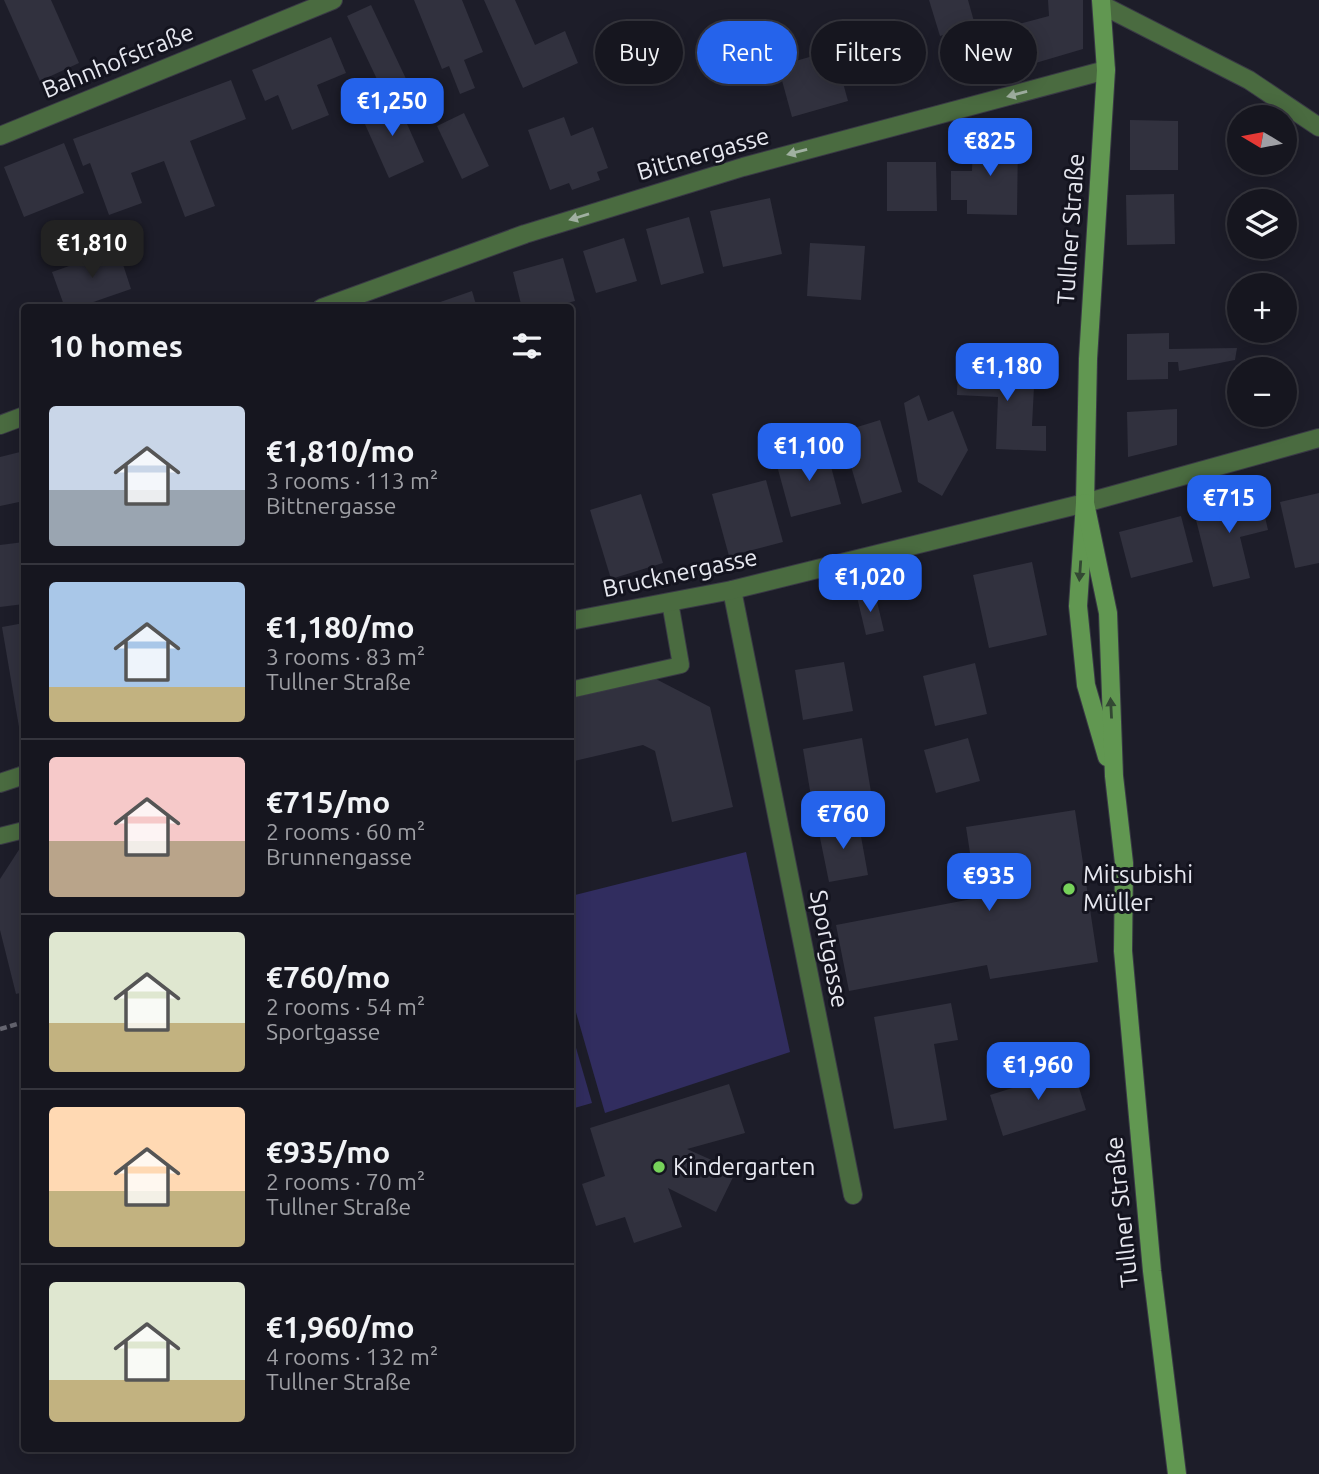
<!DOCTYPE html>
<meta charset="utf-8">
<style>
body{margin:0;font-family:Ubuntu,sans-serif;background:#23232c;color:#f1f3f6;height:100vh;display:flex;flex-direction:column;font-size:26px;white-space:nowrap}
*{box-sizing:border-box;margin:0}
p{font-size:23px;color:#9e9fa4}
.icon{flex:none;width:38px;height:38px;fill:none;stroke:currentColor;stroke-width:2;stroke-linecap:round;stroke-linejoin:round}
.map{position:relative;flex:1;overflow:hidden}
.sheet{position:absolute;left:21px;top:304px;width:553px;height:1148px;display:flex;flex-direction:column;background:#16161f;border-radius:7px;box-shadow:0 4px 18px #0003,0 0 0 2px #35353d}
.sheet>*{flex:none}
.guide{position:absolute;left:595px;top:21px;width:618px;height:63px;display:flex;gap:14px}
.needle{width:46px;rotate:280deg}
.controls{position:absolute;left:1227px;top:105px;display:grid;gap:14px}
.controls a{display:grid;place-items:center;width:70px;height:70px;border-radius:50%;background:#16161f;box-shadow:0 4px 18px #0003,0 0 0 2px #35353d;font-size:35px}
.price{position:absolute;translate:-50% -60px;padding:0 16px;border-radius:14px;background:#2563eb;color:#fff;font-size:23px;line-height:46px;filter:drop-shadow(0 2px 4px #0008)}
.price::after{content:'';position:absolute;left:50%;top:42px;width:21px;height:16px;margin-left:-10px;background:inherit;clip-path:polygon(0 0,100% 0,50% 100%)}
.price.active{background:#222;color:#fff}
ul{padding:0;list-style:none}
li{display:flex;align-items:center;gap:21px;height:175px;padding:0 28px}
li+li{border-top:2px solid #35353d}
li span{display:grid;place-items:center;flex:none;width:196px;height:140px;border-radius:7px;color:#555}
li>.icon{margin-inline-start:auto}
span .icon{width:84px;height:84px;fill:#fffc;stroke-width:1}
li b{font-size:30px}
h2{display:flex;justify-content:space-between;align-items:center;height:84px;padding:0 28px;font-size:30px}
.pill{padding:0 24px;border-radius:32px;background:#16161f;box-shadow:0 4px 18px #0003,0 0 0 2px #35353d;font-size:24px;line-height:63px}
.pill.active{background:#2563eb;color:#fff}
.map>svg:first-child{display:block}
</style>
<div class="map">
<svg width="1319" height="1474" viewBox="0 0 1319 1474">
<rect width="100%" height="100%" fill="#1d1d29"/>
<g fill="#312d5f">
<path d="M746,852l44,200 -185,61 -34,-118v-99z"/>
<path d="M570,1027l22,76 -21,6h-1z"/>
</g>
<g fill="#31313e">
<path d="M4,0h47l28,63 -39,18z"/>
<path d="M414,0h48l21,52 -19,8 11,28 -15,6 -11,-28 -7,3z"/>
<path d="M484,0h31l20,45 30,-14 13,32 -55,25z"/>
<path d="M929,0h39l7,25 -35,11z"/>
<path d="M1048,0h35v49l-98,29 -11,-42 75,-20z"/>
<path d="M371,5l37,78 -24,11 -37,-78z"/>
<path d="M331,37l15,36 -29,12 12,30 -37,15 -14,-35 -13,6 -13,-31z"/>
<path d="M834,50l14,51 -56,16 -14,-51z"/>
<path d="M231,80l15,39 -56,22 25,65 -30,11 -21,-56 -33,12 11,30 -33,12 -19,-52 -7,3 -10,-27z"/>
<path d="M395,97l29,65 -35,16 -29,-65z"/>
<path d="M464,113l25,53 -27,13 -25,-53z"/>
<path d="M564,117l7,19 22,-9 15,41 -11,4 3,8 -28,10 -3,-7 -19,7 -22,-60z"/>
<path d="M1130,120l48,1v49h-48z"/>
<path d="M973,138h45l-1,77 -50,-1v-14h-16v-29h21z"/>
<path d="M64,143l20,50 -60,24 -20,-50z"/>
<path d="M887,162h49l1,49h-50z"/>
<path d="M1174,194l1,50 -48,1 -1,-50z"/>
<path d="M770,198l12,56 -59,13 -13,-56z"/>
<path d="M689,217l15,56 -43,12 -15,-56z"/>
<path d="M624,238l13,43 -41,12 -13,-42z"/>
<path d="M810,243l55,3 -4,54 -54,-4z"/>
<path d="M118,249l13,40 -55,19h-11l-13,-36z"/>
<path d="M563,258l12,43 -27,7h-26l-9,-36z"/>
<path d="M472,291l5,17h-54z"/>
<path d="M1169,333v16l68,-1 -2,12 -56,11 -1,-9h-10v17l-41,1v-46z"/>
<path d="M958,364l77,3 -3,59h14v25l-50,-2 2,-52 -41,-2z"/>
<path d="M919,395l9,26 25,-10 15,39 -26,46 -24,-14 -14,-79z"/>
<path d="M1177,409v36l-49,12 -1,-45z"/>
<path d="M880,420l22,72 -40,12 -21,-72z"/>
<path d="M826,448l15,56 -50,13 -15,-55z"/>
<path d="M24,451v50l-24,5v-49z"/>
<path d="M766,480l17,62 -54,14 -17,-62z"/>
<path d="M1259,491l9,39 -28,7 10,41 -37,9 -20,-79z"/>
<path d="M1319,493v70l-24,5 -15,-66z"/>
<path d="M641,494l22,69 -52,16 -21,-69z"/>
<path d="M1181,516l12,46 -62,16 -12,-46z"/>
<path d="M24,542v62l-24,3v-62z"/>
<path d="M1032,562l15,73 -58,13 -16,-73z"/>
<path d="M875,593l9,38 -18,4 -9,-38z"/>
<path d="M24,623v109l-4,1 -18,-106z"/>
<path d="M844,662l9,49 -50,9 -8,-50z"/>
<path d="M975,663l12,51 -52,12 -12,-50z"/>
<path d="M654,678l56,29 23,100 -61,15 -17,-71 -12,-6 -73,17v-63z"/>
<path d="M862,738l12,72 -59,10 -12,-71z"/>
<path d="M968,738l12,43 -44,12 -12,-43z"/>
<path d="M1075,810l23,152 -108,17 -3,-14 -138,26 -13,-66 141,-27 -11,-71z"/>
<path d="M858,820l10,55 -39,7 -11,-54z"/>
<path d="M24,842v150l-8,2 -16,-64v-51z"/>
<path d="M951,1003l7,37 -24,4 13,76 -53,9 -20,-112z"/>
<path d="M1073,1069l13,41 -83,26 -13,-41z"/>
<path d="M729,1084l16,49 -58,16 49,22 -20,41 -48,-24 14,39 -48,16 -9,-26 -29,9 -14,-42 23,-8 -15,-48z"/>
</g>
<g fill="none" stroke-linecap="round" stroke-linejoin="round">
<g stroke="#393945" stroke-width="18">
<g id="service">
<path d="M570,690l111,-25 -11,-63"/>
<path d="M0,836l24,-6"/>
</g>
</g>
<g stroke="#393945" stroke-width="20">
<g id="minor">
<path d="M1102,5l147,75 70,47"/>
<path d="M322,308l203,-74 218,-67 363,-97"/>
<path d="M0,425l24,-9"/>
<path d="M732,590l121,605"/>
<path d="M570,621l162,-31 353,-87 234,-65"/>
<path d="M0,783l24,-8"/>
</g>
</g>
<g stroke="#393945" stroke-width="20">
<path id="tertiary" d="M0,136l333,-136"/>
</g>
<g stroke="#393945" stroke-width="20">
<g id="secondary">
<path d="M1101,0l5,70 -18,289 -3,144 -7,103 8,79 21,72"/>
<path d="M1085,503l23,110 6,163 10,87 -1,88 29,320 25,203"/>
</g>
</g>
<path stroke="#656570" stroke-width="4.5" stroke-dasharray="7 3.5" stroke-linecap="butt" d="M0,1029l24,-7"/>
<use href="#service" stroke="#4a6b40" stroke-width="16"/>
<use href="#minor" stroke="#4a6b40" stroke-width="18"/>
<use href="#tertiary" stroke="#4a6b40" stroke-width="18"/>
<use href="#secondary" stroke="#619751" stroke-width="18"/>
</g>
<defs><path id="oneway-solid" d="M-6-.8H1V-3.2L6.5 0L1 3.2V.8H-6Z" transform="scale(1.75)"/></defs>
<g fill="#a0b0a1">
<use href="#oneway-solid" transform="translate(1017 94) rotate(165)"/>
<use href="#oneway-solid" transform="translate(797 152) rotate(165)"/>
<use href="#oneway-solid" transform="translate(579 217) rotate(163)"/>
</g>
<g fill="#334833">
<use href="#oneway-solid" transform="translate(1080 571) rotate(94)"/>
<use href="#oneway-solid" transform="translate(1111 708) rotate(-93)"/>
</g>
<g fill="#76d25a" stroke="#14141f" stroke-width="2.5">
<circle cx="1069" cy="889" r="7"/>
<circle cx="659" cy="1167" r="7"/>
</g>
<g text-anchor="middle" stroke-width="6" stroke-linejoin="round" paint-order="stroke">
<g font-size="24" fill="#e7e8f0" stroke="#14141f">
<text transform="translate(118 61) rotate(-22)" y="8">Bahnhofstraße</text>
<text transform="translate(703 154) rotate(-16)" y="8">Bittnergasse</text>
<text transform="translate(1071 229) rotate(-86)" y="8">Tullner Straße</text>
<text transform="translate(680 573) rotate(-12)" y="8">Brucknergasse</text>
<text transform="translate(829 949) rotate(79)" y="8">Sportgasse</text>
<text transform="translate(1122 1212) rotate(-96)" y="8">Tullner Straße</text>
</g>
<g font-size="24" fill="#e7e8f0" stroke="#14141f" text-anchor="start">
<text x="1083" y="883">Mitsubishi<tspan x="1083" dy="28">Müller</tspan></text>
<text x="673" y="1175">Kindergarten</text>
</g>
</g>
</svg>
<div class="controls">
<a><svg class="needle" viewBox="-14 -14 28 28"><path d="M0-13l5 13h-10z" fill="#e53935"/><path d="M0 13l5-13h-10z" fill="#9e9fa4"/></svg></a>
<a><svg class="icon" aria-label="layers" viewBox="0 0 24 24"><path d="M12 4l9 5-9 5-9-5zM3 14l9 5 9-5"/></svg></a>
<a>+</a>
<a>−</a>
</div>
<b class="price" style="left:392px;top:138px">€1,250</b>
<b class="price" style="left:990px;top:178px">€825</b>
<b class="price active" style="left:92px;top:280px">€1,810</b>
<b class="price" style="left:1007px;top:403px">€1,180</b>
<b class="price" style="left:809px;top:483px">€1,100</b>
<b class="price" style="left:1229px;top:535px">€715</b>
<b class="price" style="left:870px;top:614px">€1,020</b>
<b class="price" style="left:843px;top:851px">€760</b>
<b class="price" style="left:989px;top:913px">€935</b>
<b class="price" style="left:1038px;top:1102px">€1,960</b>
<div class="guide">
<a class="pill">Buy</a>
<a class="pill active">Rent</a>
<a class="pill">Filters</a>
<a class="pill">New</a>
</div>
<section class="sheet">
<h2>10 homes<svg class="icon" aria-label="filters" viewBox="0 0 24 24"><path d="M4 7h16M4 17h16"/><circle cx="9" cy="7" r="2"/><circle cx="15" cy="17" r="2"/></svg></h2>
<ul>
<li><span style="background:linear-gradient(#c9d6e8 60%,#9aa5b1 0)"><svg class="icon" aria-label="home" viewBox="0 0 24 24"><path d="M3 11l9-7 9 7M6 9v11h12V9"/></svg></span><div><b>€1,810/mo</b><p>3 rooms · 113 m²</p><p>Bittnergasse</p></div></li>
<li><span style="background:linear-gradient(#a9c7e8 75%,#c2b280 0)"><svg class="icon" aria-label="home" viewBox="0 0 24 24"><path d="M3 11l9-7 9 7M6 9v11h12V9"/></svg></span><div><b>€1,180/mo</b><p>3 rooms · 83 m²</p><p>Tullner Straße</p></div></li>
<li><span style="background:linear-gradient(#f6c9c9 60%,#b9a48a 0)"><svg class="icon" aria-label="home" viewBox="0 0 24 24"><path d="M3 11l9-7 9 7M6 9v11h12V9"/></svg></span><div><b>€715/mo</b><p>2 rooms · 60 m²</p><p>Brunnengasse</p></div></li>
<li><span style="background:linear-gradient(#dfe7d0 65%,#c2b280 0)"><svg class="icon" aria-label="home" viewBox="0 0 24 24"><path d="M3 11l9-7 9 7M6 9v11h12V9"/></svg></span><div><b>€760/mo</b><p>2 rooms · 54 m²</p><p>Sportgasse</p></div></li>
<li><span style="background:linear-gradient(#ffd9b3 60%,#c2b280 0)"><svg class="icon" aria-label="home" viewBox="0 0 24 24"><path d="M3 11l9-7 9 7M6 9v11h12V9"/></svg></span><div><b>€935/mo</b><p>2 rooms · 70 m²</p><p>Tullner Straße</p></div></li>
<li><span style="background:linear-gradient(#dfe7d0 70%,#c2b280 0)"><svg class="icon" aria-label="home" viewBox="0 0 24 24"><path d="M3 11l9-7 9 7M6 9v11h12V9"/></svg></span><div><b>€1,960/mo</b><p>4 rooms · 132 m²</p><p>Tullner Straße</p></div></li>
</ul>
</section>
</div>
